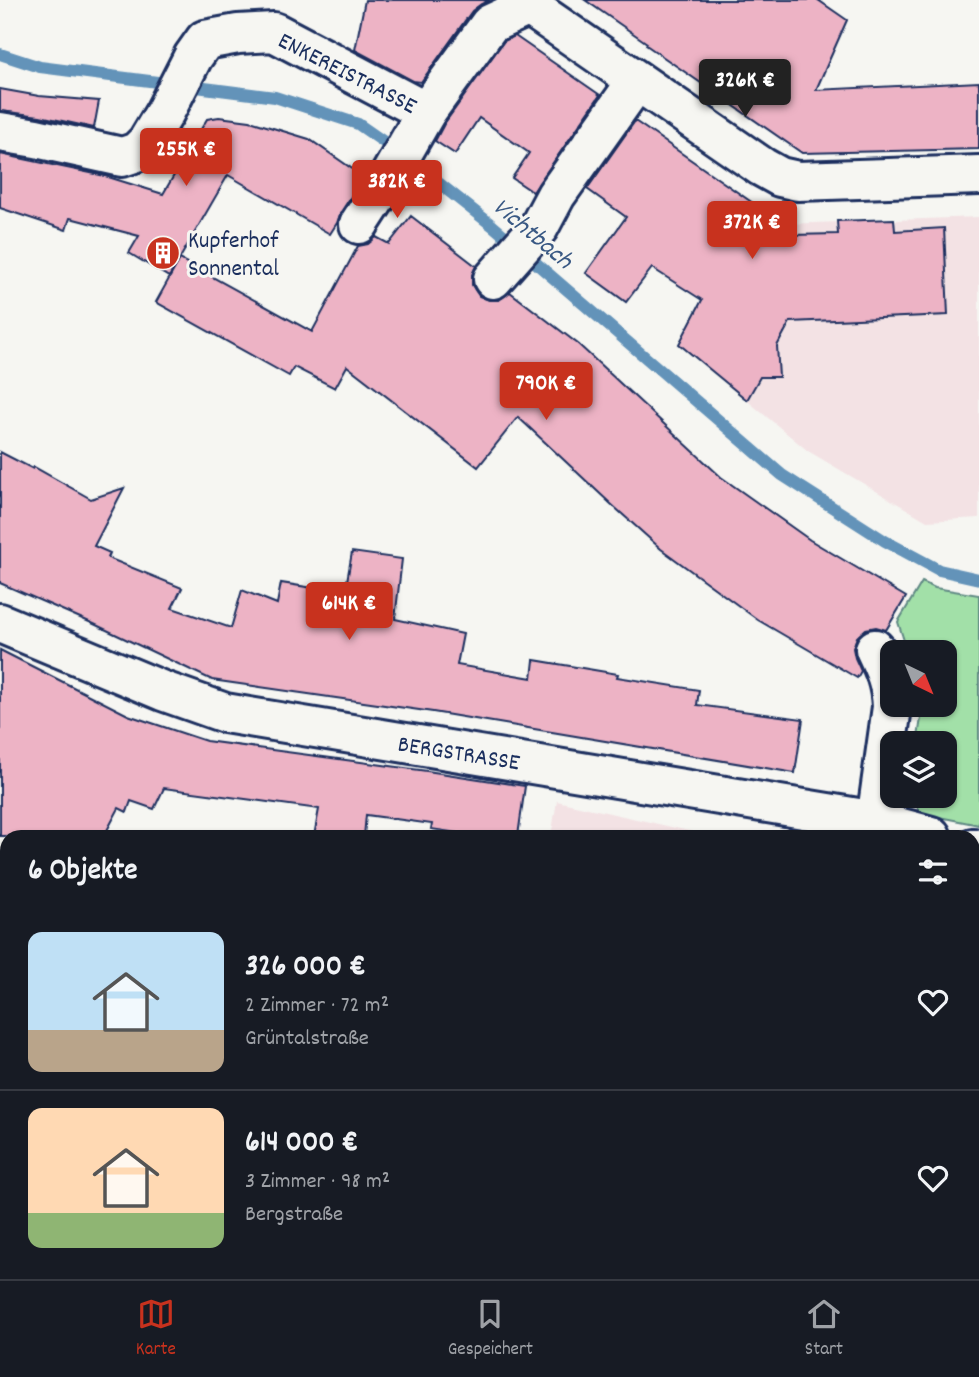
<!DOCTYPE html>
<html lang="de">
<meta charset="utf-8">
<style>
body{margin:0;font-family:Dekko,sans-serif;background:#242831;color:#f1f3f6;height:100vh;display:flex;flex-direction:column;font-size:26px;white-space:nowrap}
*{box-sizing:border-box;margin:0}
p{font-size:23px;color:#9ea1a6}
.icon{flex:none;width:38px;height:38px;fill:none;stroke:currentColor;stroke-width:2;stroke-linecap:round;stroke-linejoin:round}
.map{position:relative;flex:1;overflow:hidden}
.drawer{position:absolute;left:0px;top:830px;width:980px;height:450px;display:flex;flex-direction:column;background:#171b24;border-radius:21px 21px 0 0;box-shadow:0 2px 5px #0004}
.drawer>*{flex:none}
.needle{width:46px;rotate:137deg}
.fabs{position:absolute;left:880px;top:640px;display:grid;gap:14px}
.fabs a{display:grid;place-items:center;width:77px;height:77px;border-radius:14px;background:#171b24;box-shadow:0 2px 5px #0004;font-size:35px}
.price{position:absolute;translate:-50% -60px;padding:0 16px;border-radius:7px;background:#c8321e;color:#fff;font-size:23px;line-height:46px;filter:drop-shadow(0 2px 4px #0008)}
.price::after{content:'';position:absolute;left:50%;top:42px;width:21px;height:16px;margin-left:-10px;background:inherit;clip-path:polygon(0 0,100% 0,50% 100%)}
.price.on{background:#222;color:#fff}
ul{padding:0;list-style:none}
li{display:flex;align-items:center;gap:21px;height:175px;padding:0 28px}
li+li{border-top:2px solid #363941}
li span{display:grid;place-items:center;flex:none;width:196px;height:140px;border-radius:14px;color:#555}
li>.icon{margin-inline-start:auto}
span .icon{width:84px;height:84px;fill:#fffc;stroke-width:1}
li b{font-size:30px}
h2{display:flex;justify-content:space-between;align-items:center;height:84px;padding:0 28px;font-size:30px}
.menu{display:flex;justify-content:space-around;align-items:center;height:98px;border-top:2px solid #363941;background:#171b24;font-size:19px;color:#9ea1a6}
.menu a{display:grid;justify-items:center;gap:4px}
.menu .on{color:#c8321e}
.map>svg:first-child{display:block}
</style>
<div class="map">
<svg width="979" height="1279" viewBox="0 0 979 1279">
<rect width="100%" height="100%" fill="#f6f6f2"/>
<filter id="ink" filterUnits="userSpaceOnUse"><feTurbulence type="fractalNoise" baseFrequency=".0143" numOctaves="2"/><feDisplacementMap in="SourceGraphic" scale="14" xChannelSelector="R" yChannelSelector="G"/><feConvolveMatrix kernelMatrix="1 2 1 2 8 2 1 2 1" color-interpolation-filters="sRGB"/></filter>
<g filter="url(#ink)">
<g fill="#f3e2e4">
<path d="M763,210l22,14 194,-7v301l-52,3 -119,-70 -129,-107 25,-49z"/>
<path d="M557,801l154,35h-160z"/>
</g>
<g fill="#a2e0a8" stroke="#5e8883" stroke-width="2">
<path d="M922,582l13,6 44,7v230l-60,-12 -4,-17h30v-52h-28l6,-39h22v-52h-37l-10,-31z"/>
<path d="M979,1211v68h-17l2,-7h9v-37z"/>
</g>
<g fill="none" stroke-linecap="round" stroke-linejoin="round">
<path stroke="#6493b9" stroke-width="12" d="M0,54l40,13 235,30 83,27 49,34 86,68 289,249 103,66 54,29 40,9"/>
</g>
<g fill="#edb3c5" stroke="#1b2f5e" stroke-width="2">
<path d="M365,0h125l-9,4 -9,7 -51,71 -8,-1 -58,-31z"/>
<path d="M585,0h233l29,20 -31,70 163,-8v67l-177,4 -156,-108 1,-2z"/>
<path d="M515,36l85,59 -67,97 -21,-14 17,-25 -50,-35 -24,36 -20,-13 9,-17 60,-83z"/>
<path d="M0,89l39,7 60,5 -5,27 -54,-12 -40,-5z"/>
<path d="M219,117l31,4 59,18 55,38 -23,35 -4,11 -7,11 -102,-59 -59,102 -40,-24 10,-17 -69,-18 -4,12 -66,-22v-54l105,22 58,18 44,-75z"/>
<path d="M635,121l128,89 -17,26 92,-2 -1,-13 57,-2 1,12 49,-3 4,87 -158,7 -13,24 2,31h-19l-13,23 -68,-56 23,-44 -50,-32 -26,34 -40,-29 40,-56 -39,-28z"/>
<path d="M411,216l65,50 -4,9v10l7,11 10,4h10l11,-8 68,52 143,133 89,63 96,57 -20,33 -10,-3 -10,2 -9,8 -4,11 2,10 6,13 -4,7 -99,-58 -97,-71 -50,-45 -93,-87 -40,50 -131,-101 -12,22 -41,-21 -5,9 -133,-74 24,-43 132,73 46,-86 10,-2 8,-7 13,7z"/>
<path d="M0,452l33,17 1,-2 57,32 33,-11 -30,58 16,7 -2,5 74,30 -10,20 59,20 11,-38 35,14 4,-21 64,10 7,-41 50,7 -7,60 68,15 -6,31 75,13 2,-18 84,14 -1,3 82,13 -2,15 106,14 -8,54 -362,-61 -221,-32 -118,-56 -94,-41z"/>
<path d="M0,650l128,65 78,26 221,30 98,15 -7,50h-40l-47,-7 1,-5 -66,-9 -2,21h-50l5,-27 -155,-21 -10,21 -23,-8 -4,11 -8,-4 -15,28h-104z"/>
</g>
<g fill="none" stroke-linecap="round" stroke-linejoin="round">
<g stroke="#1b2f5e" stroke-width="44">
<g id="minor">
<path d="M529,6l233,161 18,10 18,4 181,-6"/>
<path d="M0,132l36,6 86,19 15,-5 10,-10 18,-30 28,-55 12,-17 33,-6 36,-2 152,80"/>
<path d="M359,224l26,-40 41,-72 64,-88 39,-18 4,-6"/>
<path d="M493,279l46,-52 17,-32 81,-114"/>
<path d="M0,623l163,68 62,22 651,108 55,15"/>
<path d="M875,649c10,21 16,34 17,58l-16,114"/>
<path d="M973,848l6,2"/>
<path d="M0,913l7,2"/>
<path d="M973,931l6,-28"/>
<path d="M0,1011h7"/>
<path d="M0,1088l7,2"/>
<path d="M359,1272l4,7"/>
<path d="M900,1279l1,-7"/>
</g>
</g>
<use href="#minor" stroke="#f6f6f2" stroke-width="38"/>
</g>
</g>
<defs>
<g id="building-disc" transform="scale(1.75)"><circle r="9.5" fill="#c8321e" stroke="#f6f6f2"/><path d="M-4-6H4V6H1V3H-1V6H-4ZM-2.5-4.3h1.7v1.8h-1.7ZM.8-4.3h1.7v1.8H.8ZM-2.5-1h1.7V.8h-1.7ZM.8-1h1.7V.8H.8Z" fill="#fff"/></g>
</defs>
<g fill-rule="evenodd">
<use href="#building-disc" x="163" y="253"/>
</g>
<g text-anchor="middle" stroke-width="6" stroke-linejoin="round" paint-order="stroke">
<g font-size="24" fill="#1b2f5e" stroke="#f6f6f2">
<text transform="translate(348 72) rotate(27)" y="8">ENKEREISTRASSE</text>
<text transform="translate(459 752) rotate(9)" y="8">BERGSTRASSE</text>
</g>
<g font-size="24" fill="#1b2f5e" stroke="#f6f6f2" text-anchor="start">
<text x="188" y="247">Kupferhof<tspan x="188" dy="28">Sonnental</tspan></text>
</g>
<g font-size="26" font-style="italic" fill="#3a5984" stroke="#f6f6f2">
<text transform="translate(534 232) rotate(40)" y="9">Vichtbach</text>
</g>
</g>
</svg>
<div class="fabs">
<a><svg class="needle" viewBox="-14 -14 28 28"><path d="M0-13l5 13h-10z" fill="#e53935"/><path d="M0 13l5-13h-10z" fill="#9ea1a6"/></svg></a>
<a><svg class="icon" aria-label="layers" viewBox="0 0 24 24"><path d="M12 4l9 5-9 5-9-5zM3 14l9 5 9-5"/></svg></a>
</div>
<b class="price on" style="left:745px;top:119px">326K €</b>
<b class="price" style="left:186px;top:188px">255K €</b>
<b class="price" style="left:397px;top:220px">382K €</b>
<b class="price" style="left:752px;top:261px">372K €</b>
<b class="price" style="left:546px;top:422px">790K €</b>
<b class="price" style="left:349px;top:642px">614K €</b>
<section class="drawer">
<h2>6 Objekte<svg class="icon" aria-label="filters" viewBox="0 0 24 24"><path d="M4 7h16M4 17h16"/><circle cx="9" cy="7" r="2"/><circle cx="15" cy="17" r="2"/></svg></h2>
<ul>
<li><span style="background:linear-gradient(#bfe0f5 70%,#b9a48a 0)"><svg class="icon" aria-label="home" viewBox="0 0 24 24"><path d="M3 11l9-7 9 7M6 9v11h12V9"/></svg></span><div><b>326 000 €</b><p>2 Zimmer · 72 m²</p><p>Grüntalstraße</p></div><svg class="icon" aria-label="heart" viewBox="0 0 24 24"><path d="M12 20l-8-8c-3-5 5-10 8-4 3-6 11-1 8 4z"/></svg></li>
<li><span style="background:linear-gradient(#ffd9b3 75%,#8fb573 0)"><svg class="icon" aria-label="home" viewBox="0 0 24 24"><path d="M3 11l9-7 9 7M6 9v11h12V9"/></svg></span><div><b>614 000 €</b><p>3 Zimmer · 98 m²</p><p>Bergstraße</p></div><svg class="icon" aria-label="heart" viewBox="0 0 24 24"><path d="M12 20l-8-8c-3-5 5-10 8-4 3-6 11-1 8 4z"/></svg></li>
</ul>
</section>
</div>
<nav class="menu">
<a class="on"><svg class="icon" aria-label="map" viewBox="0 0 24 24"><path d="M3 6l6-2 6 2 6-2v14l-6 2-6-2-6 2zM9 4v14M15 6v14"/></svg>Karte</a>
<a><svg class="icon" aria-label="saved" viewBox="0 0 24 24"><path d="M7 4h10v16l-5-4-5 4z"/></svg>Gespeichert</a>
<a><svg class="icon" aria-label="home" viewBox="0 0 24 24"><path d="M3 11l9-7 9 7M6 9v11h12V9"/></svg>Start</a>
</nav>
